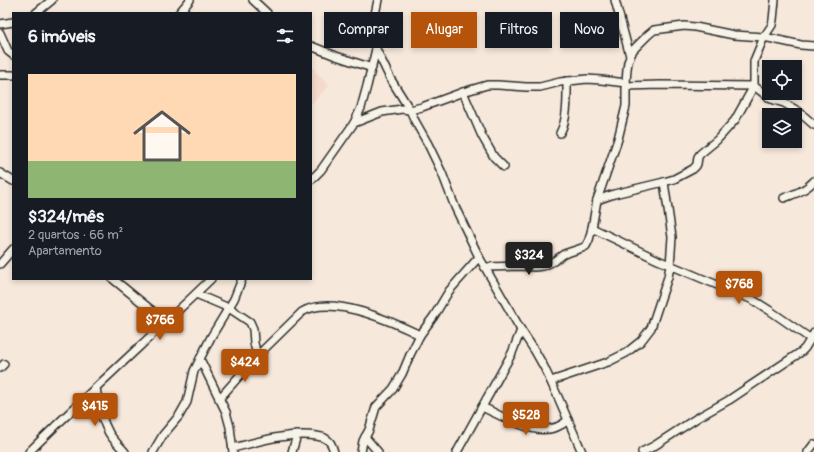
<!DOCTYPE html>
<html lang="pt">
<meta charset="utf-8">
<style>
body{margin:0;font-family:Pangolin,sans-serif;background:#242831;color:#f1f3f6;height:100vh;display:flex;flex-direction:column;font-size:15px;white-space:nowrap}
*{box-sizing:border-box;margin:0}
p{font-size:13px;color:#9ea1a6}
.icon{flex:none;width:22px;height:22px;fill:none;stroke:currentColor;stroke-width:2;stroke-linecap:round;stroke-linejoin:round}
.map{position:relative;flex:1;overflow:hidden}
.side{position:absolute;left:12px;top:12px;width:300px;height:268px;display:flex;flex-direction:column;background:#171b24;border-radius:0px;box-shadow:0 2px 6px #0003}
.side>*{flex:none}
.hud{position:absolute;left:324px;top:12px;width:380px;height:36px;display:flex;gap:8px}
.buttons{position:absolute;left:762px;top:60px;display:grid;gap:8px}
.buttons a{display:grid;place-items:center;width:40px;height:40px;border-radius:0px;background:#171b24;box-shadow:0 2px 6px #0003;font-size:20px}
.price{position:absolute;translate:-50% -34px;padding:0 9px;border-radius:4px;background:#b45309;color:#fff;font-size:13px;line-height:26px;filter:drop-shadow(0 1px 2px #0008)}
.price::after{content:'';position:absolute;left:50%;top:24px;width:12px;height:9px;margin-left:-6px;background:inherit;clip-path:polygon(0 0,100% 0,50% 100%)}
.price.on{background:#222;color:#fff}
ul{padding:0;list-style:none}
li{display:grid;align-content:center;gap:8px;height:212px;padding:0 16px}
li span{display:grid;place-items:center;height:124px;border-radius:0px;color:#555}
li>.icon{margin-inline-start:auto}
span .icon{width:72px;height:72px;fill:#fffc;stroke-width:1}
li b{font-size:17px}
h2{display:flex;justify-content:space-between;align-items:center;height:48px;padding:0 16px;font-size:17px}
.chip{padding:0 14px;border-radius:0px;background:#171b24;box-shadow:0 2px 6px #0003;font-size:14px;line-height:36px}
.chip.on{background:#b45309;color:#fff}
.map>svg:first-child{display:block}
</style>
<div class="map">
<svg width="814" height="452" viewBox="0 0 814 452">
<rect width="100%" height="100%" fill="#f6e8db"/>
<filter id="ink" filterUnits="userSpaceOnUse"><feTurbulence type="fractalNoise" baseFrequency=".025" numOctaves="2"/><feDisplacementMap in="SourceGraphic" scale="8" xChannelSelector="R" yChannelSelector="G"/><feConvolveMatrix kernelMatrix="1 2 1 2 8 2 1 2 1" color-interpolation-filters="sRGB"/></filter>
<g filter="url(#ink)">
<path fill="#f4dacb" d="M311,66l18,20 -18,18z"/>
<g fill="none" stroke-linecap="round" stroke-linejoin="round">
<g stroke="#2b2b2b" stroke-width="10">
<g id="minor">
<path d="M253,0l14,13"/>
<path d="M615,0l15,56"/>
<path d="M36,13l16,-13"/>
<path d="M179,13l11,-13"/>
<path d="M0,24l13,-2"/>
<path d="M0,33l8,18 5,4"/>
<path d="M311,46l25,10 36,12"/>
<path d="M376,49l14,29 20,32 5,11 13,23 14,29 13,34 24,50 42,73 14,21 9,16 14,30 10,23 14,32"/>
<path d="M0,75h13"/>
<path d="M626,86l34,-1 94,1 17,13 13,4 14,8 16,14"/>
<path d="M463,92l19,44 12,21 10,10"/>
<path d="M354,123l28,-11 20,-3 8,1 12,-3 41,-15 24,-7h11l28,2h14l20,-5 27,-3 14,1 25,3"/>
<path d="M560,133c8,-14 7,-36 7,-52"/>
<path d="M0,173l13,8"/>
<path d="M311,180l10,-10 33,-47 7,-15 6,-22 9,-37 -3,-25 5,-24"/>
<path d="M784,198c11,-4 22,-8 30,-17"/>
<path d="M597,200l17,-6 50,-12 10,-3 19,-10 3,-3 1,-2 1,-7 2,-3 17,-14 18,-20 19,-34v-25l10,-24 8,-12 1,-5 2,-20"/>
<path d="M592,228l66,32 95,40 16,10 42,29"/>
<path d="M0,264l13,-15"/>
<path d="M485,267l37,-1 12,1 9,-1 11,-5 10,-7 18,-6 4,-2 3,-6 3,-12 5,-28 21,-61 8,-33v-23l1,-14 1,-7 5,-12 15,-15 6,-5 30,-4 11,1 39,8 30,2 37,8 13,1"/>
<path d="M113,279l53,43"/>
<path d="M196,294l33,14 21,14 3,7 1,14 3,13"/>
<path d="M200,359l26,53 4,15 3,25"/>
<path d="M0,368l4,-4"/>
<path d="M551,381l57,-19 18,-9 15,-12 10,-13 17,-51 2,-11 2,-29 -8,-55"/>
<path d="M96,388c2,15 5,31 13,45 4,7 11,13 16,19"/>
<path d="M219,399l38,-43 45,-44c30,-18 89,9 118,23"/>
<path d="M482,407c25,11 61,36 86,13"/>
<path d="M365,437l13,15"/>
<path d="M233,448c27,-7 56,-16 84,-12 3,1 7,1 9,3 5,2 7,9 8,13"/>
<path d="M29,452c59,-59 122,-115 182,-173"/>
<path d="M153,452l10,-17 16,-19 8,-14 7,-31 17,-34 23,-38 8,-20"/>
<path d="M292,452l5,-17"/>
<path d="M361,452l2,-11 6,-11 7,-23 17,-18 9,-15 8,-19 10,-20 14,-19 15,-25 30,-34"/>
<path d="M457,452l55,-99 9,-23"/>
<path d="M642,452l12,-6 43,-28 32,-18 72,-48 4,-4 9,-15"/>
<path d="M808,452l6,-8"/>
</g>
</g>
<use href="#minor" stroke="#f7f3e8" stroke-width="7"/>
</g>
</g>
</svg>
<div class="buttons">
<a><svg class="icon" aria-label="locate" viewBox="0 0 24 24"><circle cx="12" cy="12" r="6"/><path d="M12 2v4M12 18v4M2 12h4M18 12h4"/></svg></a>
<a><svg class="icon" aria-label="layers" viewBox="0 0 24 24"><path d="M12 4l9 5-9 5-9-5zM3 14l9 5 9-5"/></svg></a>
</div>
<b class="price on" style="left:529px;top:276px">$324</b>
<b class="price" style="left:739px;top:305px">$768</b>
<b class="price" style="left:160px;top:341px">$766</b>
<b class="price" style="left:245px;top:383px">$424</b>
<b class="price" style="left:95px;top:427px">$415</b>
<b class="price" style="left:526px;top:436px">$528</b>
<div class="hud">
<a class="chip">Comprar</a>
<a class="chip on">Alugar</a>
<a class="chip">Filtros</a>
<a class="chip">Novo</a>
</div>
<section class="side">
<h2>6 imóveis<svg class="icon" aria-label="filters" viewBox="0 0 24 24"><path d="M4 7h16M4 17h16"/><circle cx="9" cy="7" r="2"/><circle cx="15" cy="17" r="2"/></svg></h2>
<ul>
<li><span style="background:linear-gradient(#ffd9b3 70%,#8fb573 0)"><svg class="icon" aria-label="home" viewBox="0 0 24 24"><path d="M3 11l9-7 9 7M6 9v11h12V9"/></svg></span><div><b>$324/mês</b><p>2 quartos · 66 m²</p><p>Apartamento</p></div></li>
</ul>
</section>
</div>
